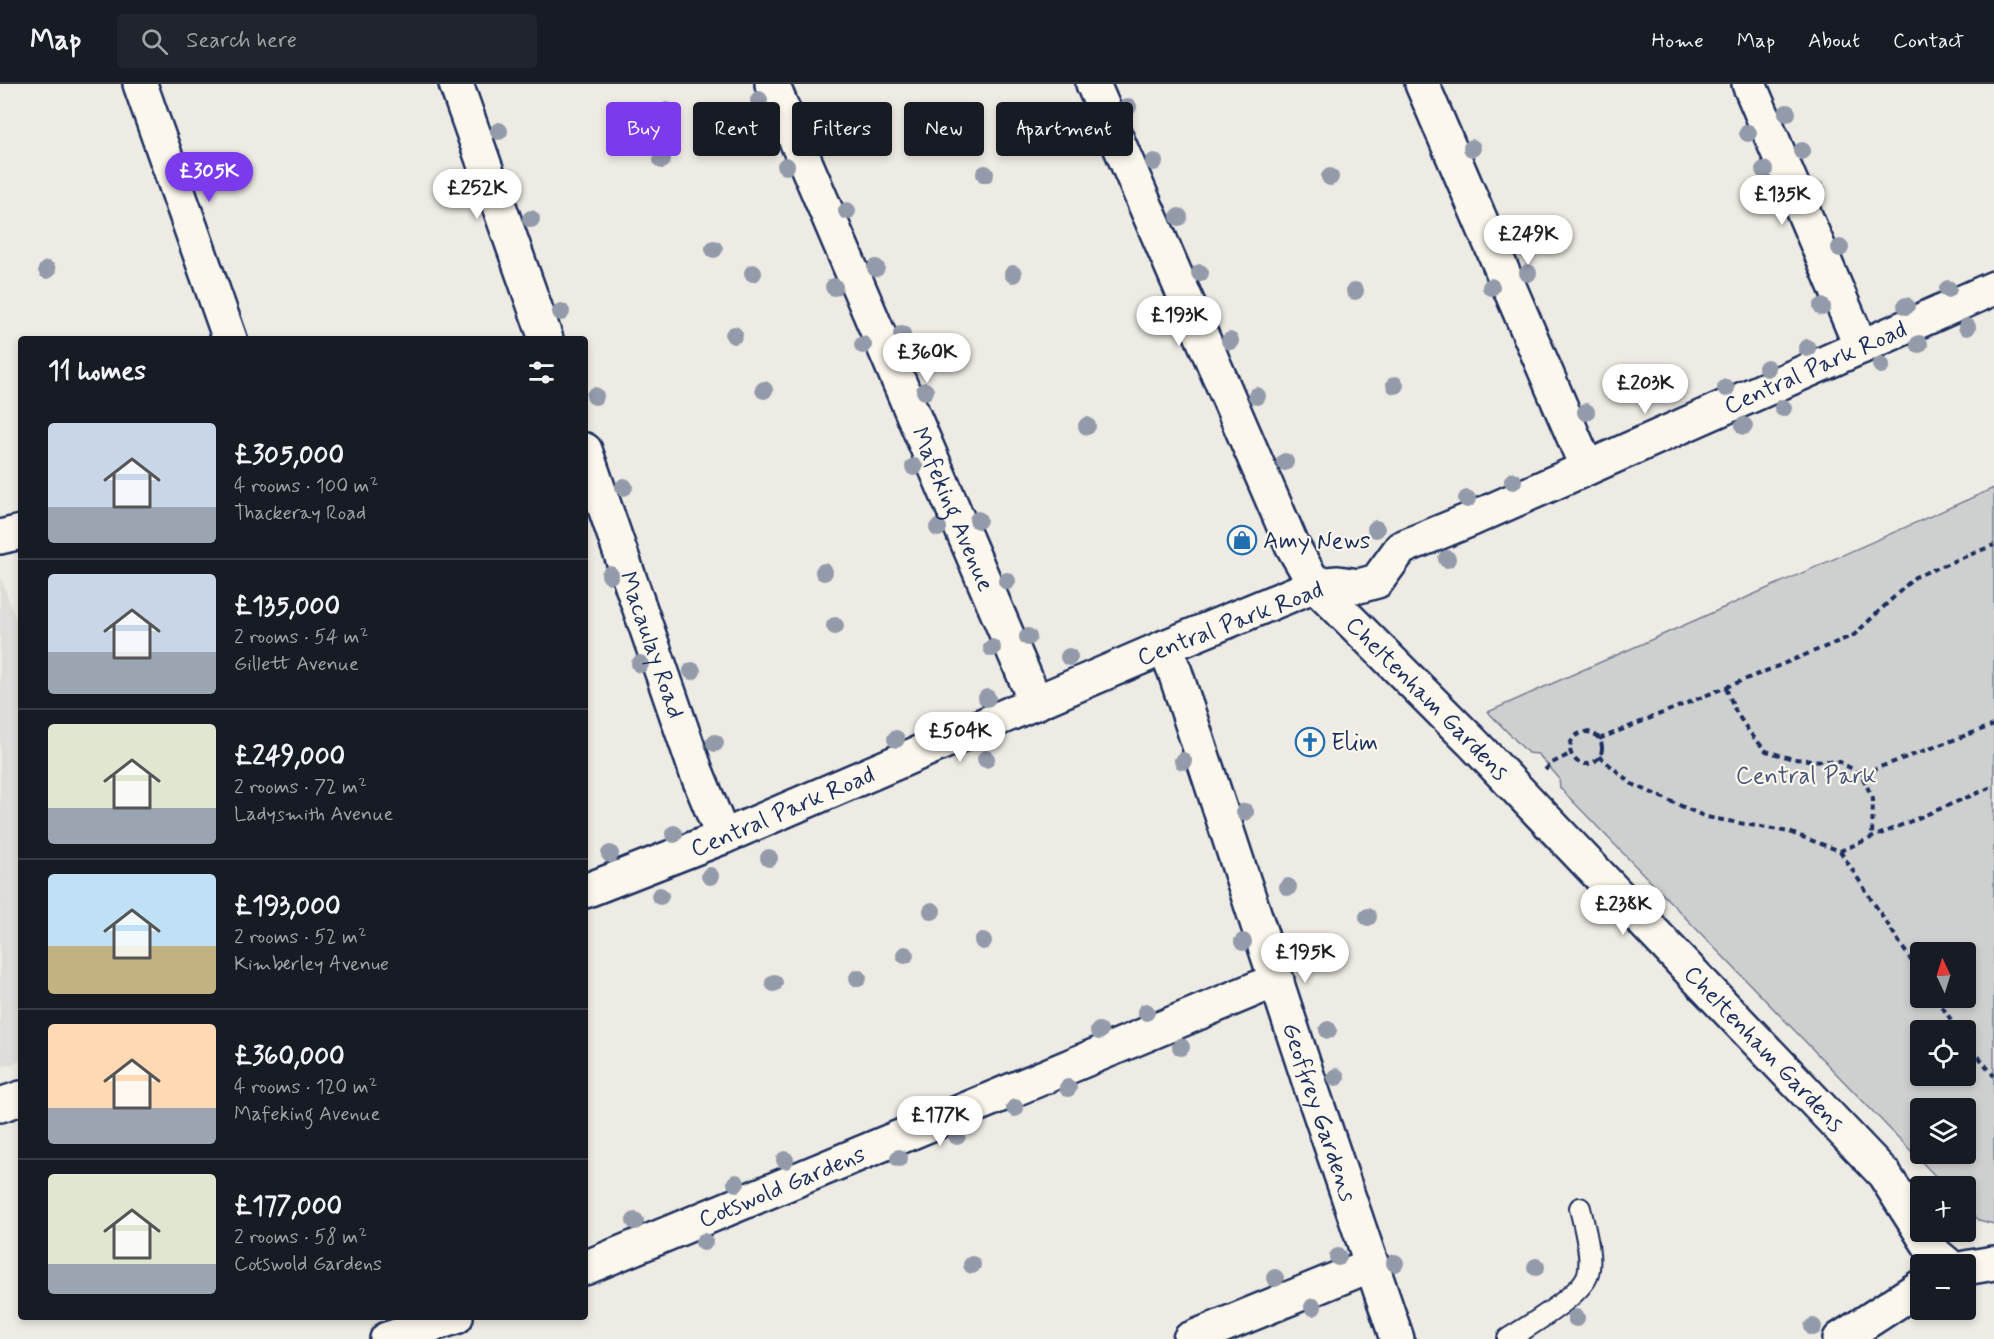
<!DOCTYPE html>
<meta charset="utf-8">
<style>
body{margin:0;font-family:Mynerve,sans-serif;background:#20242c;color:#f1f3f6;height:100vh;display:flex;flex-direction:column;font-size:22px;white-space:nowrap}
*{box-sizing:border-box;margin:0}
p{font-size:20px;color:#9ea1a6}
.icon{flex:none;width:33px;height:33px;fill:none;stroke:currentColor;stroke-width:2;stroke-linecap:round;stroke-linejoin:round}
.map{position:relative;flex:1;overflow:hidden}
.drawer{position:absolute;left:18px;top:252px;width:570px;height:984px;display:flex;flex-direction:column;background:#171b24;border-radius:6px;box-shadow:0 3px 9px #0003}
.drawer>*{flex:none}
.top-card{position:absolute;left:606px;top:18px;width:570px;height:54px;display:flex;gap:12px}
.needle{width:39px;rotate:356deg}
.fabs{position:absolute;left:1910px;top:858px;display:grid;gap:12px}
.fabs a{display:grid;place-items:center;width:66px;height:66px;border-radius:6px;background:#171b24;box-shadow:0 3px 9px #0003;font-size:30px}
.price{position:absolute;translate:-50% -51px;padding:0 14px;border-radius:21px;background:#fff;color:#222;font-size:20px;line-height:39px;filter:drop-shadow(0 2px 3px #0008)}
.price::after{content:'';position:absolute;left:50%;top:36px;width:18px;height:14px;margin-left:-9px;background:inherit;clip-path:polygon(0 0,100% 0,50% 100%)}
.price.current{background:#7c3aed;color:#fff}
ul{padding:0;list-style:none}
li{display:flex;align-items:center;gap:18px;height:150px;padding:0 30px}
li+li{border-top:2px solid #363941}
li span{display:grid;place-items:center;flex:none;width:168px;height:120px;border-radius:6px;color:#555}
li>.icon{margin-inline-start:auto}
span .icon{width:72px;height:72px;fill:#fffc;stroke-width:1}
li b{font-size:26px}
h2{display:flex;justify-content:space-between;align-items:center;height:72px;padding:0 30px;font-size:26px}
.chip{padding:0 21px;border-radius:6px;background:#171b24;box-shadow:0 3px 9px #0003;font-size:21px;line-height:54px}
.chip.current{background:#7c3aed;color:#fff}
header{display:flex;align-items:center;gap:36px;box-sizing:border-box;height:84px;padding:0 30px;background:#171b24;border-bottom:2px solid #363941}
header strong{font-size:28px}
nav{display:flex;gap:33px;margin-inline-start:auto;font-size:21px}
.search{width:420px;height:54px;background:#20242c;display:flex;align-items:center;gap:15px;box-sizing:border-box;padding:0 21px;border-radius:6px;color:#9ea1a6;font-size:22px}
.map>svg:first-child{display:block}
</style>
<header>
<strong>Map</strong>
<div class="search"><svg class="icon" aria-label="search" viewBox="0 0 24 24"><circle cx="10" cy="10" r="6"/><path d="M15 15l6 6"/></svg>Search here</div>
<nav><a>Home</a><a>Map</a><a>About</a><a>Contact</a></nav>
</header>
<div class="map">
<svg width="1994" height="1255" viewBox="0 0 1994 1255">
<rect width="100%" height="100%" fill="#eeebe4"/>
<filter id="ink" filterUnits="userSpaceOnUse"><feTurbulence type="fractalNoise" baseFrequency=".0167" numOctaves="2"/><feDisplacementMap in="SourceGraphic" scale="12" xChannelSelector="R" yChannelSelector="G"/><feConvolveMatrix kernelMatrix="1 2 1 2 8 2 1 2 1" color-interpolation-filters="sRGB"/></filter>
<g filter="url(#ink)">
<path fill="#deddda" d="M0,491l21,59v427l-21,7z"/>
<path fill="#cecfcf" stroke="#747f96" stroke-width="1.5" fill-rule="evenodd" d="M1994,404v736l-15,-4 -12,-11 -2,-2v-21h-20l-385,-398 -1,-10 -21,-24 -10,-1 -40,-41zM1920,868h45v46h-45zM1920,946h45v46h-45zM1920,1024h45v46h-45z"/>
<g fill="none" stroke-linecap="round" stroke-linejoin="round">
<g stroke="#1b2f5e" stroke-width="24">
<path id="service" d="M1508,1255c19,-12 74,-44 80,-65 5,-17 -4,-48 -8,-66"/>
</g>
<g stroke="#1b2f5e" stroke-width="38">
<g id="minor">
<path d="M140,0l90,255"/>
<path d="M456,0l90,255"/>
<path id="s1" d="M772,0l264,619"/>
<path id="s2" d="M1093,0l199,461 23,40 23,-2 21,3 18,-5 24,-33 71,-29 522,-231"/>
<path d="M1422,0l165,384"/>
<path d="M1749,0l112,263"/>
<path id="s3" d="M585,366l111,321 27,66"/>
<path d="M0,453l21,-5"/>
<path id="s4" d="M1165,563l10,25 136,415 86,252"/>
<path id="s5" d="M585,1184l692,-288"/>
<path d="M387,1255l69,-22"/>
<path d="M1190,1255l181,-74"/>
</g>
</g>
<g stroke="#1b2f5e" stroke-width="38">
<path id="tertiary" d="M1840,1255l80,-52"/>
</g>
<g stroke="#1b2f5e" stroke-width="38">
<g id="secondary">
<path id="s6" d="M585,807l138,-54 442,-190 150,-62 157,157 412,432 51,80 12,10"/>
<path d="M0,1021l21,-7"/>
<path d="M1965,1184l29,-5"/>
</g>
</g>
<g stroke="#1b2f5e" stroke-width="4" stroke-dasharray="6 4.5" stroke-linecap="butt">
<path d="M1726,604l10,24 14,21 16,18 27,8 47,3 21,12 12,25 -1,39"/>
<circle cx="1586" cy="664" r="16"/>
<path d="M1599,655l255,-104 61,-58 79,-32"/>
<path d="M1599,672l33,28 74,33 83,15 51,19 154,-65"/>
<path d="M1545,686l7,-7 20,-10"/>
<path d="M1861,690l133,-49"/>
<path d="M1840,767l80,123"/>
<path d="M1936,914l22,32"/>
<path d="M1965,956l29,36"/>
</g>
<use href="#service" stroke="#fbf7ec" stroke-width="20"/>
<use href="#minor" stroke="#fbf7ec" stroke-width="33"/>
<use href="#tertiary" stroke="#fbf7ec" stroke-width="33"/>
<use href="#secondary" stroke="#fbf7ec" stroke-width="33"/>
</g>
<g fill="#939aaa">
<circle cx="759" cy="16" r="9"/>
<circle cx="1128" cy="23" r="9"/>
<circle cx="667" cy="27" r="9"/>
<circle cx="1787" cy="29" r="9"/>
<circle cx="499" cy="47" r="9"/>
<circle cx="1748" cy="49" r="9"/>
<circle cx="641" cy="55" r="9"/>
<circle cx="819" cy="61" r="9"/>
<circle cx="1472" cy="64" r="9"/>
<circle cx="1802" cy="67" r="9"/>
<circle cx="662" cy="76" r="9"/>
<circle cx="1154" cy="78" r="9"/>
<circle cx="786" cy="82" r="9"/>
<circle cx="1764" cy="86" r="9"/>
<circle cx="985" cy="90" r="9"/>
<circle cx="1330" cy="93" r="9"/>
<circle cx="1817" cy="106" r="9"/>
<circle cx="1779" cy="121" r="9"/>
<circle cx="847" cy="127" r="9"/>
<circle cx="1179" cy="133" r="9"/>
<circle cx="531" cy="135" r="9"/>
<circle cx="1840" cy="164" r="9"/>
<circle cx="714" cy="165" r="9"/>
<circle cx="876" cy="184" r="9"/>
<circle cx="47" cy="186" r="9"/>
<circle cx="753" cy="189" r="9"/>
<circle cx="1200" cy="189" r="9"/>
<circle cx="1528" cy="189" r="9"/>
<circle cx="1013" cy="190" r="9"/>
<circle cx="834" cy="203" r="9"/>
<circle cx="1491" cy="203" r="9"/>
<circle cx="1948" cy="205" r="9"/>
<circle cx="1355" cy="207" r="9"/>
<circle cx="1906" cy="222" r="9"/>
<circle cx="1822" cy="223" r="9"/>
<circle cx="561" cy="228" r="9"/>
<circle cx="1967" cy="243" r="9"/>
<circle cx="902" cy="250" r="9"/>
<circle cx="734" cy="251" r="9"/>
<circle cx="1230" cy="257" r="9"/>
<circle cx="1919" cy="260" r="9"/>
<circle cx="863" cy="261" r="9"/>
<circle cx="1807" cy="264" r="9"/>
<circle cx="1881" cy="281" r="9"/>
<circle cx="1767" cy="284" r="9"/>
<circle cx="1395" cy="301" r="9"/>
<circle cx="1726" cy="304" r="9"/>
<circle cx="764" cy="306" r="9"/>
<circle cx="925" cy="307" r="9"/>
<circle cx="595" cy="312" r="9"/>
<circle cx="1257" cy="312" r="9"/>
<circle cx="1783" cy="324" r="9"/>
<circle cx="1586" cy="328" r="9"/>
<circle cx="1087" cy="342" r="9"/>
<circle cx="1744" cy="342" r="9"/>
<circle cx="1285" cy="378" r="9"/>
<circle cx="914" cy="383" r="9"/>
<circle cx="1513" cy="397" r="9"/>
<circle cx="624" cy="403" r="9"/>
<circle cx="1467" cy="415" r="9"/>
<circle cx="978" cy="436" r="9"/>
<circle cx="938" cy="444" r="9"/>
<circle cx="1376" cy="445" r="9"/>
<circle cx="1447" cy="475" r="9"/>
<circle cx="824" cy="488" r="9"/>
<circle cx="610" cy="491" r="9"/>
<circle cx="1007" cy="497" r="9"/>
<circle cx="835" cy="542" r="9"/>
<circle cx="1028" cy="553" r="9"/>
<circle cx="992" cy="564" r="9"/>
<circle cx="1069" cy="573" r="9"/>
<circle cx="640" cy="580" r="9"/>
<circle cx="692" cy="587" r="9"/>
<circle cx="987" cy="614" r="9"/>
<circle cx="896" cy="655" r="9"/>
<circle cx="715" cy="659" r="9"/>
<circle cx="986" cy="675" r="9"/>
<circle cx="1183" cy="677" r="9"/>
<circle cx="1245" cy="728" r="9"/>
<circle cx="674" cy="750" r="9"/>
<circle cx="610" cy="770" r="9"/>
<circle cx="769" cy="774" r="9"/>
<circle cx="710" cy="792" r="9"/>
<circle cx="1288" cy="803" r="9"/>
<circle cx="660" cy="812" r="9"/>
<circle cx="932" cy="827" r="9"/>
<circle cx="1368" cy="833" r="9"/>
<circle cx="983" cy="857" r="9"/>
<circle cx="1243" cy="858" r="9"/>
<circle cx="905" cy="871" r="9"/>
<circle cx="858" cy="894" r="9"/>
<circle cx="774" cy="899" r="9"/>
<circle cx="1146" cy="928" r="9"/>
<circle cx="1328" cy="946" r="9"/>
<circle cx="1099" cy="947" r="9"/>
<circle cx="1181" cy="963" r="9"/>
<circle cx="1336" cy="993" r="9"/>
<circle cx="1068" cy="1004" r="9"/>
<circle cx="1015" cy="1024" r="9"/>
<circle cx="957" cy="1052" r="9"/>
<circle cx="899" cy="1074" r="9"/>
<circle cx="785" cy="1076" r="9"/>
<circle cx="736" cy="1099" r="9"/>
<circle cx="635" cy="1137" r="9"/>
<circle cx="704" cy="1158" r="9"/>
<circle cx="1338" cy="1173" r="9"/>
<circle cx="1395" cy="1179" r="9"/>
<circle cx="972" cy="1181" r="9"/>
<circle cx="1536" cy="1183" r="9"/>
<circle cx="1275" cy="1194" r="9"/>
<circle cx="1313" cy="1223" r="9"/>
<circle cx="1576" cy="1234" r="9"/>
<circle cx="1813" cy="1243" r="9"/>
</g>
</g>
<defs>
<g id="shop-ring" transform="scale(1.5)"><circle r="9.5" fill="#fbf7ec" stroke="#1f6fb2" stroke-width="1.5"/><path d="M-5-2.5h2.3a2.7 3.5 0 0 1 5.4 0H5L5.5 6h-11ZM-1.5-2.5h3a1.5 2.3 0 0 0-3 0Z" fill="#1f6fb2"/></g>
<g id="church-ring" transform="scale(1.5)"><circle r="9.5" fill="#fbf7ec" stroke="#1f6fb2" stroke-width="1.5"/><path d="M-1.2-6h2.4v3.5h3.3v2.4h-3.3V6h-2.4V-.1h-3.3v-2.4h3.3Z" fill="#1f6fb2"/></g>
</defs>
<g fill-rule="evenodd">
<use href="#shop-ring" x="1242" y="456"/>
<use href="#church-ring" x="1310" y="658"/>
</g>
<g text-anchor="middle" stroke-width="4.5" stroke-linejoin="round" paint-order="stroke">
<g font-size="24" fill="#1b2f5e" stroke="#fbf7ec">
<text dy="8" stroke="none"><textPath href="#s2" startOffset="1104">Central Park Road</textPath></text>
<text dy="8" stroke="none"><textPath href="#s1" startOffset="462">Mafeking Avenue</textPath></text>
<text transform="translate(1230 539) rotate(-21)" y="8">Central Park Road</text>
<text dy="8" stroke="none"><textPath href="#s3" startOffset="206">Macaulay Road</textPath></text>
<text dy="8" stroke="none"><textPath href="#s6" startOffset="951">Cheltenham Gardens</textPath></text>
<text dy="8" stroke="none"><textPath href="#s6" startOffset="213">Central Park Road</textPath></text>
<text dy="8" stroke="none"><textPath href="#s6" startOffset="1437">Cheltenham Gardens</textPath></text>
<text dy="8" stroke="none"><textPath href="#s4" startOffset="490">Geoffrey Gardens</textPath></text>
<text dy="8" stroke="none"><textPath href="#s5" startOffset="213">Cotswold Gardens</textPath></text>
</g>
<g font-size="24" fill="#1b2f5e" stroke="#fbf7ec" text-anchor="start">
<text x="1263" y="464">Amy News</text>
<text x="1331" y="666">Elim</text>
</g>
<g font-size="24" fill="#48577a" stroke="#fbf7ec">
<text x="1806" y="699">Central Park</text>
</g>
</g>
</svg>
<div class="fabs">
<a><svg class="needle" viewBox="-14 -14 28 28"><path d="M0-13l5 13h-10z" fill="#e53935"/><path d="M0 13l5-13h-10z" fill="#9ea1a6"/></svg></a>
<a><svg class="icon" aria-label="locate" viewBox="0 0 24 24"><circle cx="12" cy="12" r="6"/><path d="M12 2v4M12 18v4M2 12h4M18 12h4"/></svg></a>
<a><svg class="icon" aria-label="layers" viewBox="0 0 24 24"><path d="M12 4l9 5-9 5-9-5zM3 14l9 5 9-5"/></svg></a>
<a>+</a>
<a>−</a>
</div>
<b class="price current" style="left:209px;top:119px">£305K</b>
<b class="price" style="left:477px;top:136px">£252K</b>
<b class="price" style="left:1782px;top:142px">£135K</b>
<b class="price" style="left:1528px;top:182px">£249K</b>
<b class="price" style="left:1179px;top:263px">£193K</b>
<b class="price" style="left:927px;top:300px">£360K</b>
<b class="price" style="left:1645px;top:331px">£203K</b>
<b class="price" style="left:960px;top:679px">£504K</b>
<b class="price" style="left:1623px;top:852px">£238K</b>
<b class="price" style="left:1305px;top:900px">£195K</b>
<b class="price" style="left:940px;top:1063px">£177K</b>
<div class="top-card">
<a class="chip current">Buy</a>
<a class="chip">Rent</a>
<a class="chip">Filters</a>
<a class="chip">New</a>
<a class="chip">Apartment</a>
</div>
<section class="drawer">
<h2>11 homes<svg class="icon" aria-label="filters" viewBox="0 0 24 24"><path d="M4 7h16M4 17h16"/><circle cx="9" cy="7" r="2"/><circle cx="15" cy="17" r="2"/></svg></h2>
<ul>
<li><span style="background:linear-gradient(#c9d6e8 70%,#9aa5b1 0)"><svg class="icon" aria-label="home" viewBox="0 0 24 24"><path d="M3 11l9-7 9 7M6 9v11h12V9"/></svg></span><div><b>£305,000</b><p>4 rooms · 100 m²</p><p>Thackeray Road</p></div></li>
<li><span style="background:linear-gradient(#c9d6e8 65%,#9aa5b1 0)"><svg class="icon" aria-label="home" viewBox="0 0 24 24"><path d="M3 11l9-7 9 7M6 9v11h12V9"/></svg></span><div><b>£135,000</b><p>2 rooms · 54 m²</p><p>Gillett Avenue</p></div></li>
<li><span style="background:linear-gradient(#dfe7d0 70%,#9aa5b1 0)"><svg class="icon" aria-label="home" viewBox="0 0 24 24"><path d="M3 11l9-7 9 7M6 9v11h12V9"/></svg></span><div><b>£249,000</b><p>2 rooms · 72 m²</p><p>Ladysmith Avenue</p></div></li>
<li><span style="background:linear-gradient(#bfe0f5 60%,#c2b280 0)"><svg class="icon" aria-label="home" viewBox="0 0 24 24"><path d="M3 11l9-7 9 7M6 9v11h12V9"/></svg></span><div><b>£193,000</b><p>2 rooms · 52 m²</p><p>Kimberley Avenue</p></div></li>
<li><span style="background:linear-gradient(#ffd9b3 70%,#9aa5b1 0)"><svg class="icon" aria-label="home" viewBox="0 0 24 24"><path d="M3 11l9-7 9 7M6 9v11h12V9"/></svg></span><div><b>£360,000</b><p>4 rooms · 120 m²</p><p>Mafeking Avenue</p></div></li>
<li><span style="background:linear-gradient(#dfe7d0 75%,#9aa5b1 0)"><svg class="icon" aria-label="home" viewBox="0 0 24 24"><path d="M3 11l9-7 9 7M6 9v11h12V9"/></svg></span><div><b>£177,000</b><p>2 rooms · 58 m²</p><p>Cotswold Gardens</p></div></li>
</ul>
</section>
</div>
